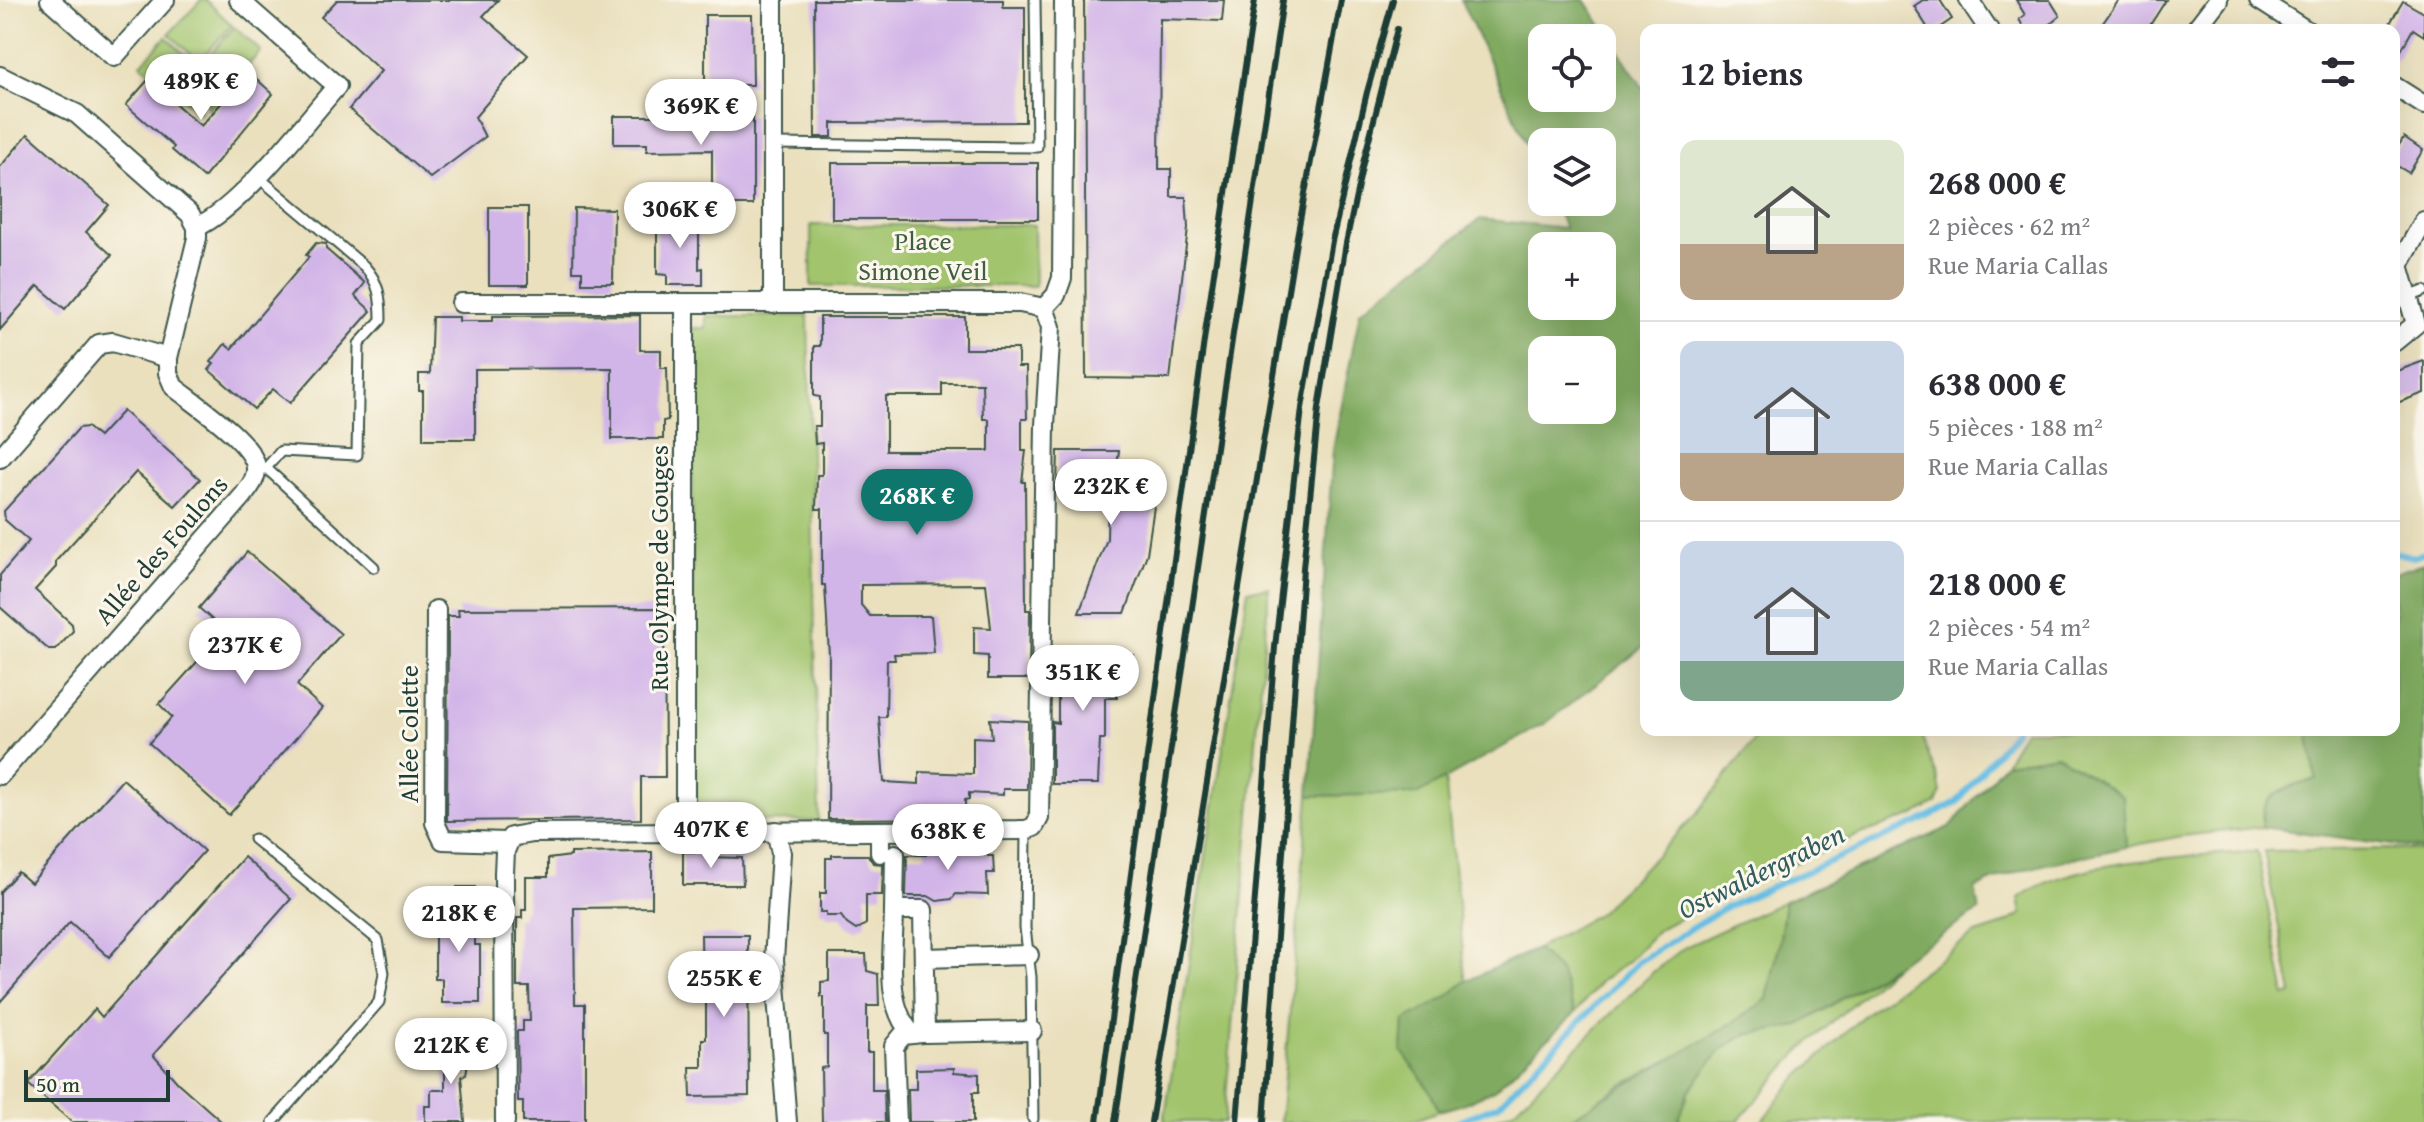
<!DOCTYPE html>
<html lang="fr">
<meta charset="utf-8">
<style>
body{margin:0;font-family:"Gentium Book Plus",serif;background:#f2f2f3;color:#2b2b33;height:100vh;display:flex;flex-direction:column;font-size:30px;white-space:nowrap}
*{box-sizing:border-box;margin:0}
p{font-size:26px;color:#7c7c81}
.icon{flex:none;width:44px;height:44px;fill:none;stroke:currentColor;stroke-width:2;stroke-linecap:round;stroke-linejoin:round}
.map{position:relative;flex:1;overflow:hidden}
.drawer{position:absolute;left:1640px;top:24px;width:760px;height:712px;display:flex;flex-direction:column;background:#fff;border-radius:16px;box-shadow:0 8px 32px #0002}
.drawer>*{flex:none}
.fabs{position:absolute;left:1528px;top:24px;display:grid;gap:16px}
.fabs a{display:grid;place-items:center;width:88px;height:88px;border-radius:16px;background:#fff;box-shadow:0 8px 32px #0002;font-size:40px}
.scale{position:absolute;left:24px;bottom:20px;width:146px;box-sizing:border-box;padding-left:8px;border:4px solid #1f3d34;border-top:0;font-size:22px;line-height:28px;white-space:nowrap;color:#1f3d34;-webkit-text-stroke:6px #fbf7ec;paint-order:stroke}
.price{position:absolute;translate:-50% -68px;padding:0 18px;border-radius:28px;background:#fff;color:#222;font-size:26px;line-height:52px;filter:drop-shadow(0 2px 4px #0008)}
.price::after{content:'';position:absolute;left:50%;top:48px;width:24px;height:18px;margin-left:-12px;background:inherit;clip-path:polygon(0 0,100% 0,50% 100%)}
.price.selected{background:#0f766e;color:#fff}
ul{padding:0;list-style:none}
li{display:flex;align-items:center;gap:24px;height:200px;padding:0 40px}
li+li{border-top:2px solid #e1e1e2}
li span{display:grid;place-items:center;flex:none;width:224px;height:160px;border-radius:16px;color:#555}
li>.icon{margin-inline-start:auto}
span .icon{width:96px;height:96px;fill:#fffc;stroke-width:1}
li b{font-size:34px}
h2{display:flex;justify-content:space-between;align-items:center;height:96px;padding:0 40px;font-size:34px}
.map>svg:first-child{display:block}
</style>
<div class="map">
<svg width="2424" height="1122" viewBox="0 0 2424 1122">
<rect width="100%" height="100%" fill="#fbf7ec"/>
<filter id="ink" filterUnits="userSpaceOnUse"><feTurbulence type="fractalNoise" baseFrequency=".0125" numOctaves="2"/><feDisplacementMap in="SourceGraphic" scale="16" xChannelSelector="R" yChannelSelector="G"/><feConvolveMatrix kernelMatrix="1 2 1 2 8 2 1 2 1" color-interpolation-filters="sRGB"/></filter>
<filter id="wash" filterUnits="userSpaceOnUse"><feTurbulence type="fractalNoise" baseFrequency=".006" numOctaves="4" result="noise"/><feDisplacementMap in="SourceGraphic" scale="32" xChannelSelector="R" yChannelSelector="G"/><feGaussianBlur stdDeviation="1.8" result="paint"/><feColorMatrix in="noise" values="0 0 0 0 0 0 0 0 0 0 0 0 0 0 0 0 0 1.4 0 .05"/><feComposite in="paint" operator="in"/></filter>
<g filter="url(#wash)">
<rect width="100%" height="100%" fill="#eae0be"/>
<g fill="#a1c46d" stroke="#608050" stroke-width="2">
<path d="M201,0h5l26,25 -33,36 -30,-27z"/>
<path d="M234,27l27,24 -53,59 -6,-46z"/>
<path d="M166,37l30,27 3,48 -58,-48z"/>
<path d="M811,225h223l1,61h-224z"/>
<path d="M706,316h102l11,505 -111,1 -14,-9 -2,-485h14z"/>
<path d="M1269,588l-45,534h-60l84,-532z"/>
<path d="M1762,730h160l3,17 13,31 3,14 -5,11 -21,12 -54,19 -135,59 -67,36 -31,32 -28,21 -25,31 -15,-41 -24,-23 63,-36 96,-97z"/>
<path d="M2024,730h284l9,49c-30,10 -56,10 -55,48l-80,9 -56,11 -3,-50 -66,-42 -52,8z"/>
<path d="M1445,779l21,202 -19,16 -43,24 -2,30 28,40 9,20 -30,11h-129l29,-326 109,-2z"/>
<path d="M2394,849l30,2v271h-663l30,-38 75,-71 107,-78 25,-8 24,-13 -3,-16c54,-40 172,-41 238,-47l28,145 7,-2 -28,-143z"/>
<path d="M1785,901l-6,45 -12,53 -43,31 -109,59 -50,33h-76l25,-12 139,-138 32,-25z"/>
<path d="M1893,967l-94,85 -62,70h-59l11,-31 32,-41 25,-15 52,-9z"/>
</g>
<g fill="#80aa60" stroke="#50744a" stroke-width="2" fill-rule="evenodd">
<path d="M1461,0h124l61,92v553l-100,78 -128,71 -109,2 24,-346 27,-139 120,-92 85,9 -11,-26h48v-60h-60v35zM1542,38h60v60h-60zM1602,246v60h-60v-60zM1542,350h60v60h-60z"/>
<path d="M2424,563v286l-162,-22c-1,-38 25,-37 54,-48l-8,-49h86v-157z"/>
<path d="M2057,755l66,42 3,50c-50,12 -105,18 -151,42l4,22 -181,115 -52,8 -25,16 -32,41 -11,31h-113c66,-44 138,-76 202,-123l12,-53 6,-45 165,-74 55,-64z"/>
<path d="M1536,949l24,22 15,42 -81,77 -34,15 -21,6 -9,-20 -28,-40 2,-30 43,-24 19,-16z"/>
</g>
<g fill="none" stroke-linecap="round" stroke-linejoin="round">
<g stroke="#66bde3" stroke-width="6">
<path d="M2394,552l20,5 10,-4"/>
<path d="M1456,1122l42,-17 140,-143 84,-53 195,-86 40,-21 58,-72"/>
</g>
</g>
<g id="blocks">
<g fill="#d1b4e8" fill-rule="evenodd">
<path d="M337,0h161l-15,16 45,39 -53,62 10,20 -55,41 -81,-69 32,-38 -60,-54z"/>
<path d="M814,0h189v7h22v115l-193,1v14h-17z"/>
<path d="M1084,0h140l-2,21 -62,-2 -1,150h12v28h15l2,31 -18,151 -84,-1z"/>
<path d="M1923,0h17l12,19 -16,11h-7l-15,-24z"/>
<path d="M2016,0h34l10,16 -17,14h-18l-6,-11 6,-4z"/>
<path d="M2119,0h47l-19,30h-49z"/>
<path d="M2403,1l21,12v23l-11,-7 -19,34v-33h-8z"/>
<path d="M705,15h47l1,70h-48z"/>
<path d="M249,72l24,22 -69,84 -32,-28 2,-3 -48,-42 22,-25 53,46z"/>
<path d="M614,116h139v89h-41v-55l-65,1v-7h-33z"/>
<path d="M28,134l81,71 -23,27 26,23 -47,54 -27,-23 -38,44v-163z"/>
<path d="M2404,137l19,13 -14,23 -15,-9v-11z"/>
<rect x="832" y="163" width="206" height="56"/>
<rect x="489" y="207" width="39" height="78"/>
<path d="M574,208l40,1 -1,74h-31v-12h-9z"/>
<path d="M664,213h35v56l4,-1v17h-36v-10l-10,-1v-46h8z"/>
<path d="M316,243l10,1v5l39,34 -10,13 16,15 -81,92 -17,-14 -19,20 -45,-39 5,-6 -3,-2 14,-18 6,5 78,-92 -3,-2z"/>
<path d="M640,315v35h21v18h6l1,52 -5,1v18h-51v-71l-137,1v70h-52v-48h-4v-17h11l2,-57h27v4h34v-5z"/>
<path d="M820,317h145v32h53v18h8l1,52h-5v32h4l-4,31h3l1,128h4l-1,69h-41v-23l-14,-1v-28l17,1 -5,-44 -125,1v20l9,11h61l3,37 -40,1 1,6h-8l-1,57h-7l5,65 35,2v-12l54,2v-37l19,1 -2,-19 38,2 -1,68h-24v6l-34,-2v6l-4,1v18l-137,1 1,-164 -4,-70h-3v-76h-6l1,-34h5v-32l-7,1 -1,-18h6v-29l-6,-1v-50h6zM942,383h40l1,36h6v32h-103v-55h56z"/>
<path d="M2424,361v32l-30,11v-32z"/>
<path d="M123,411l77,68 -25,27 -39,-34 -80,89v6l-21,23 37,34 1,7 -17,19h-7l-49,-43v-32l29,-34 -24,-21 -1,-9 75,-83 8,-1 12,10z"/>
<path d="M1058,451h61l-5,36 42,6 -9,61 -22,59h-46l28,-74 1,-45 -48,-1v-6l-3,1z"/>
<path d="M247,552l94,82 -44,51 25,23 -93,107 -80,-72 23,-26 -13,-13 66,-73 -26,-23z"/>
<path d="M664,608l1,169h-24v42l-194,2 1,-205h11l-1,-7z"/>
<path d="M1054,655h79l-4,29h-12v14h-12v41h-5l-2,45h-46v-62l6,1v-43l-5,-1z"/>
<path d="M123,779l81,72 -95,106 -39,-35 -70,80v-110l18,-20 13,11z"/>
<path d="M955,842v10h33v4h5l1,17h-7l1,22 -32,-1 -4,5 -15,2 -9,-5h-22l1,-41h19l-1,-12z"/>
<path d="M652,852v55l-78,1 1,96h10v118h-62v-20h-5l-1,-71h6v-10h7l-1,-34h-12v-69h5v-8h4v-33h22v-18l23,-3v-3z"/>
<path d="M683,852h23v5l36,1 1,27h-60z"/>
<path d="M832,855h36l5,8 10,1 -1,31h-16v29l-10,6 -9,-6 -6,-8h-15v-4h-6v-19h6v-35h6z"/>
<path d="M244,857l47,42 -138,156 25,28 44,39h-150l-44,-38 67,-75 7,8z"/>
<path d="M457,887h18v58h5v58h-38v-24h-7v-52h23z"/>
<path d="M701,935h47l1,161 -58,1 -1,-30h12v-28h4v-49h-4z"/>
<path d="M829,954h37l1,17 11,3 1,32h-12v46h5v38h12l1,32h-63l-1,-54 6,-1v-32h-3v-38h-3v-15l8,-1z"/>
<path d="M445,1041h26l-5,34 -5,1 4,46h-40v-16h6v-16h14z"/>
<path d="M954,1068v4l25,2v18h-6v30h-64l-1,-33h8v-20z"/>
</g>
</g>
</g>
<g filter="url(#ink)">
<use href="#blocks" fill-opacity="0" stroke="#3d5549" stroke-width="2"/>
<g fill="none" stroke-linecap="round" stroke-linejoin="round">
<g stroke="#3d5549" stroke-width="13">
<g id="lane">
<path d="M773,144l264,3 -2,-147"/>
<path d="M2409,297l15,-6"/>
<path d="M256,468h10l15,-17 76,4 2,-111 22,-24c0,-22 -2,-38 -17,-54l-107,-90"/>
<path d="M266,468l108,99"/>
<path d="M1026,830l-1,98 6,49 2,142"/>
<path d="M254,839l124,101 6,33 -5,29 -106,120"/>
</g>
</g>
<g stroke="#3d5549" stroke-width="22">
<g id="street">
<path d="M50,0l64,57 51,-57"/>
<path d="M1969,0l20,30"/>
<path d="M2259,0l47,30"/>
<path d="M2195,30l23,-30"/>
<path d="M0,76l77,38 113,100 7,13v11l-29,120v15l6,14c20,16 79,55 82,80 1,12 -7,21 -13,29l-243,279"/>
<path d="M2394,86l30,19"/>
<path d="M197,227c45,-21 105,-101 140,-141l-98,-86"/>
<path d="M461,303h559l24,5 7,19 -6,98 -6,393 -5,9 -8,3 -494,3 -21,4 -6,14 -1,22 1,249"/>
<path d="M685,303v529"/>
<path d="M773,304v-304"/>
<path d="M1044,308l12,-13 6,-17 2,-278"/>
<path d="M2394,342l22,-18 -17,-59 25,-44"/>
<path d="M0,458l99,-114 14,-2 55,16"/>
<path d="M436,610l-1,213 8,17 63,2"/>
<path d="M776,831l5,22 -7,107 13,162"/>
<path d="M880,831v22"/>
<path d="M894,910l1,-56"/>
<path d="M924,958l105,-3"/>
<path d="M912,1034c-29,-30 -18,-85 -18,-124h29l2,123 107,-2"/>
<path d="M897,1122l-3,-76 9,-11 19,-2"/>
</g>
</g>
<use href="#lane" stroke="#fff" stroke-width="9"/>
<use href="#street" stroke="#fff" stroke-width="18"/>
<g stroke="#1f3d34" stroke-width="6">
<path d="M1097,1122l109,-796 49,-326"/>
<path d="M1115,1122l168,-1122"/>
<path d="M1151,1122l145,-880 45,-242"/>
<path d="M1237,1122l38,-475 27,-239 30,-167 35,-149 26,-92"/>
<path d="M1264,1122l39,-554 16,-160 27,-165 17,-80 34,-134"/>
</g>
</g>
</g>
<g text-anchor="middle" stroke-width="6" stroke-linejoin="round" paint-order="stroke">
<g font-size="26" fill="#405f42" stroke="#fbf7ec">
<text x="923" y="250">Place<tspan x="923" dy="30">Simone Veil</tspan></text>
</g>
<g font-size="26" fill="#1f3d34" stroke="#fbf7ec">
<text transform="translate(161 550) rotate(-49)" y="9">Allée des Foulons</text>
<text transform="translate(659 568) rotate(-90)" y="9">Rue Olympe de Gouges</text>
<text transform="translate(409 734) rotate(-90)" y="9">Allée Colette</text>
</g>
<g font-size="28" font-style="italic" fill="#315d60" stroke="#fbf7ec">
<text transform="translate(1761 871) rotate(-26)" y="10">Ostwaldergraben</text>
</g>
</g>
</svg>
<div class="fabs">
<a><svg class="icon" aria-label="locate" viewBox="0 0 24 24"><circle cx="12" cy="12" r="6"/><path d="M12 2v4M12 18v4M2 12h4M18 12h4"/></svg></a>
<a><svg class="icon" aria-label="layers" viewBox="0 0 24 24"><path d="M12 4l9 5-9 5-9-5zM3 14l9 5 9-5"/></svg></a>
<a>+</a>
<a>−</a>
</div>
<div class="scale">50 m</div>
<b class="price" style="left:201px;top:122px">489K €</b>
<b class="price" style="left:701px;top:147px">369K €</b>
<b class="price" style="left:680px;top:250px">306K €</b>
<b class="price" style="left:1111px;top:527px">232K €</b>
<b class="price selected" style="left:917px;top:537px">268K €</b>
<b class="price" style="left:245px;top:686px">237K €</b>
<b class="price" style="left:1083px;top:713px">351K €</b>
<b class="price" style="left:711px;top:870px">407K €</b>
<b class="price" style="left:948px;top:872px">638K €</b>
<b class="price" style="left:459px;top:954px">218K €</b>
<b class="price" style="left:724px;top:1019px">255K €</b>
<b class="price" style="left:451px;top:1086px">212K €</b>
<section class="drawer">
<h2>12 biens<svg class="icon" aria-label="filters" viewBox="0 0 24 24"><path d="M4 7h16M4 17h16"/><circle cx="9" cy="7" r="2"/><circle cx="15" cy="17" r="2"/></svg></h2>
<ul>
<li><span style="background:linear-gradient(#dfe7d0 65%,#b9a48a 0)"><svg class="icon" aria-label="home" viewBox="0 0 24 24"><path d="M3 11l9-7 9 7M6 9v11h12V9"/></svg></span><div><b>268 000 €</b><p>2 pièces · 62 m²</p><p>Rue Maria Callas</p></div></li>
<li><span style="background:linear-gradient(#c9d6e8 70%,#b9a48a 0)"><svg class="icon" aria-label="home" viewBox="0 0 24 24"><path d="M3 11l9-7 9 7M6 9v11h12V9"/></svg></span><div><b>638 000 €</b><p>5 pièces · 188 m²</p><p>Rue Maria Callas</p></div></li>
<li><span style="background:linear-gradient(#c9d6e8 75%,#7fa58c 0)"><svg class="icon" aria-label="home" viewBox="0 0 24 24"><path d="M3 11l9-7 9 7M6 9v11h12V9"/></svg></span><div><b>218 000 €</b><p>2 pièces · 54 m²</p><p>Rue Maria Callas</p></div></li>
</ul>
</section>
</div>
